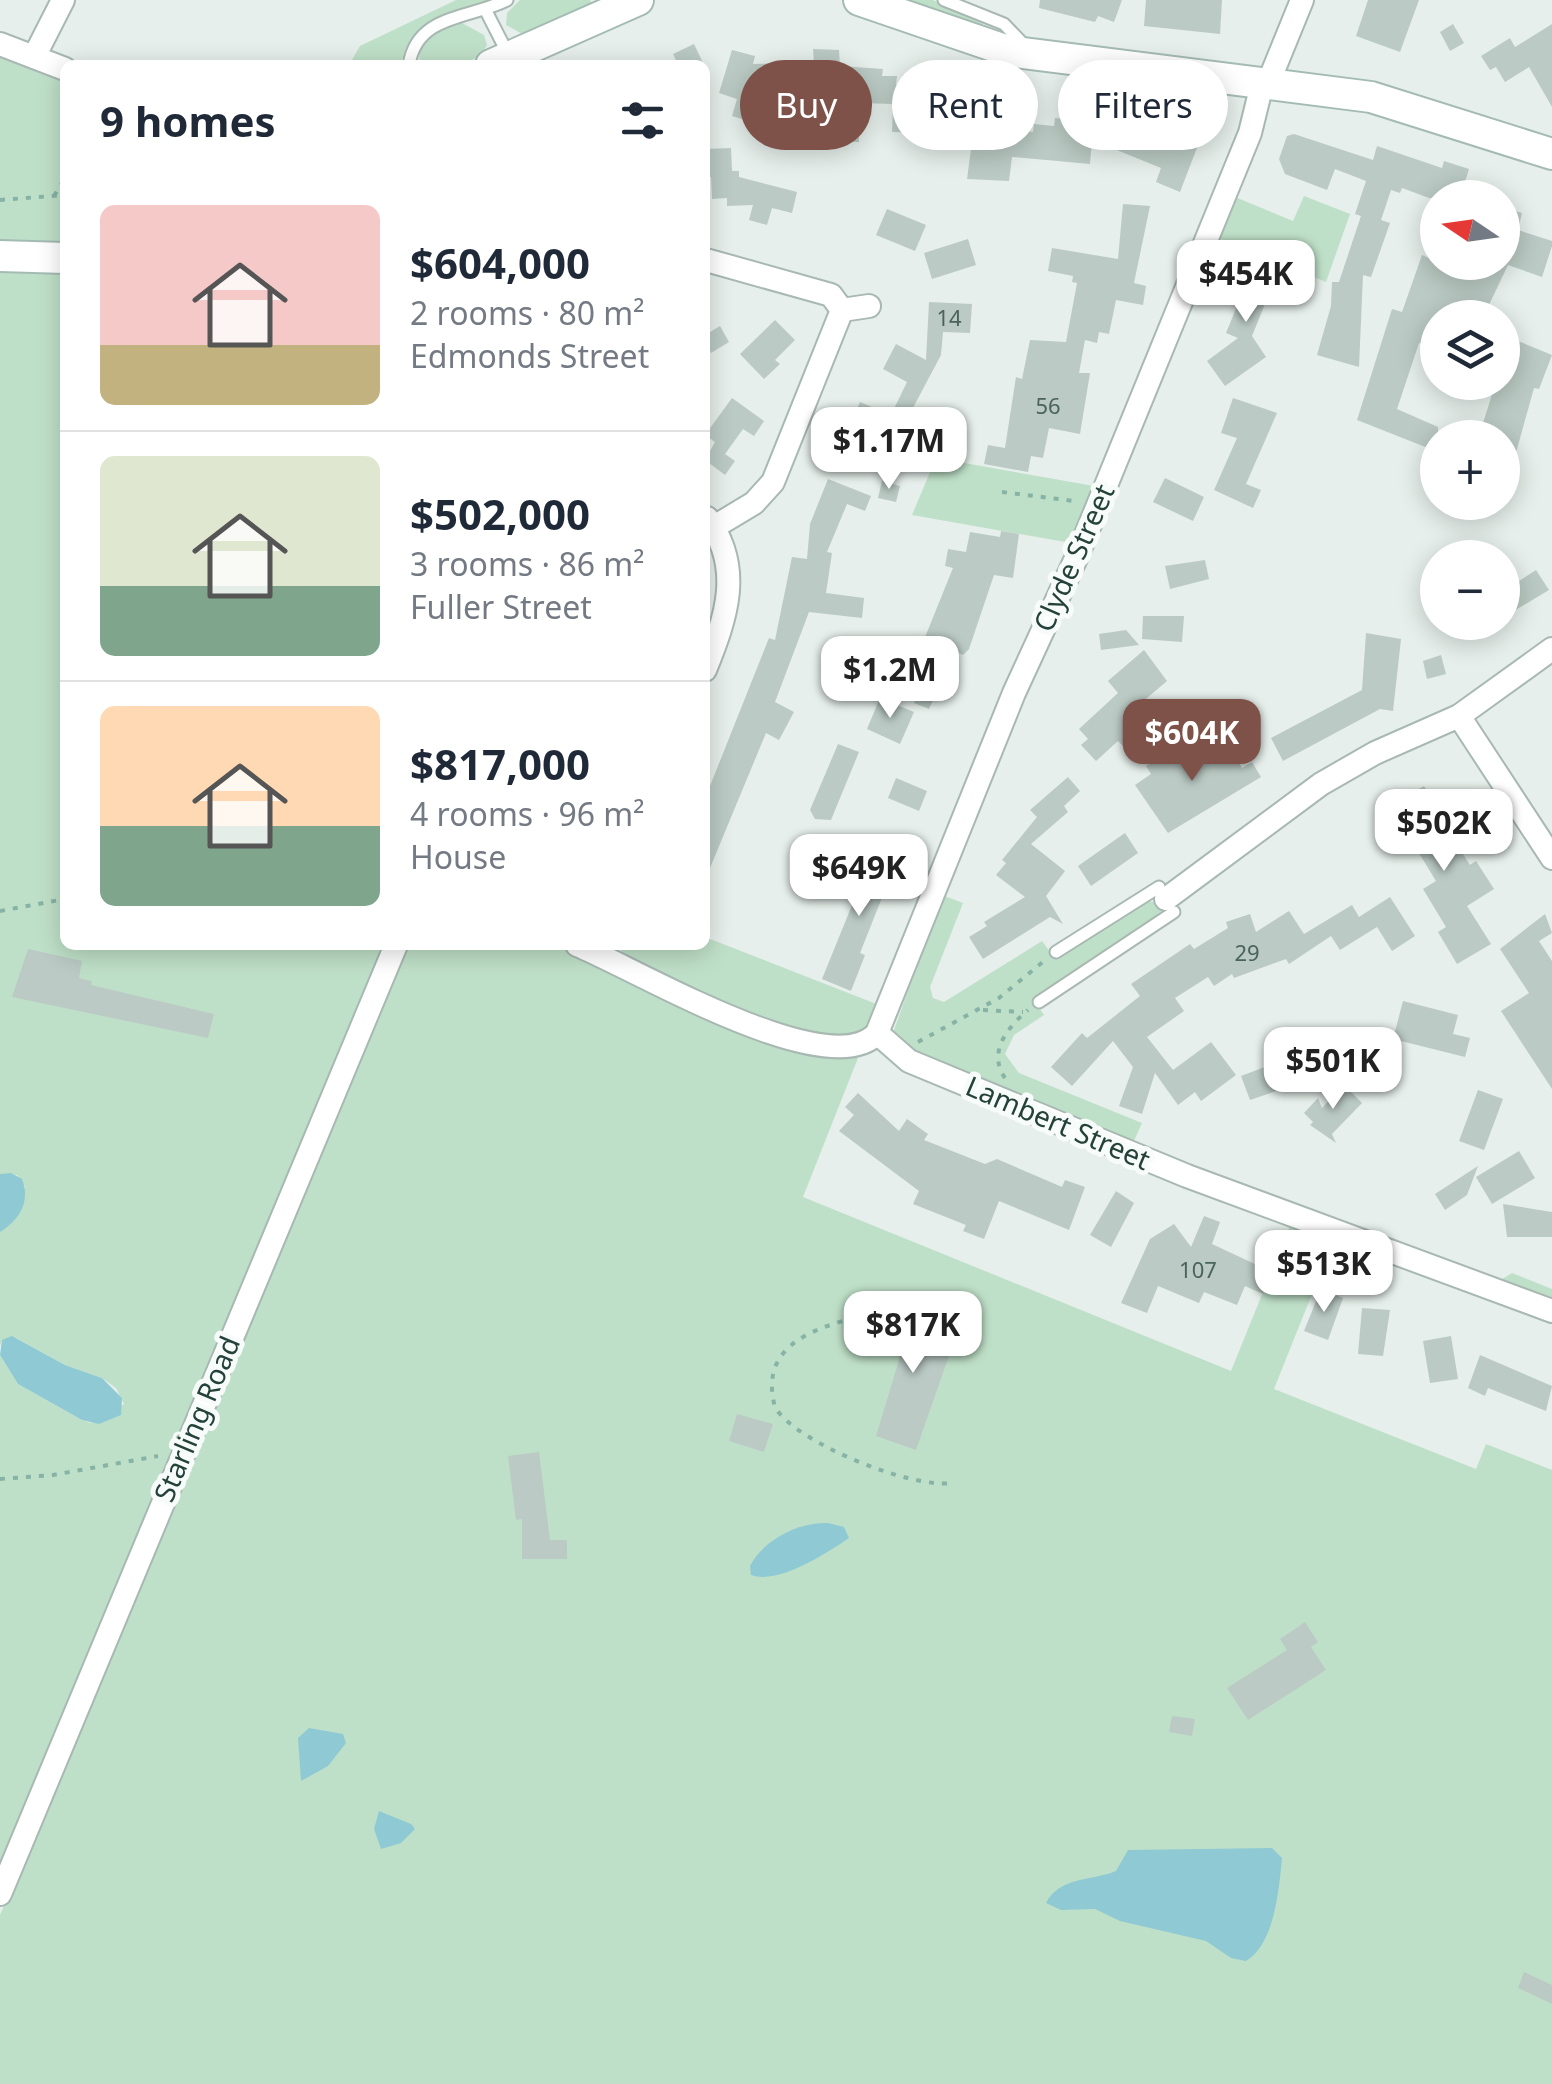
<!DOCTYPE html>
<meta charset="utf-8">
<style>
body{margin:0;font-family:"Noto Sans",sans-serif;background:#f6f6f7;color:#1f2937;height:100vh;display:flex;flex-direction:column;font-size:38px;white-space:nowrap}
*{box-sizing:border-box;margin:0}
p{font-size:32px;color:#747a83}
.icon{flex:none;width:55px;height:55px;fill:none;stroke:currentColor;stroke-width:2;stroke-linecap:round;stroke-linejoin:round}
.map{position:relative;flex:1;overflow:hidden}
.drawer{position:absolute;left:60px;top:60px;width:650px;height:890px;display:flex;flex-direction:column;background:#fff;border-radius:15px;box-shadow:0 5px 25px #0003}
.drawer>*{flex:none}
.guide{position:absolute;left:740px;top:60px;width:660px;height:90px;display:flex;gap:20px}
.needle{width:65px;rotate:283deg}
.tools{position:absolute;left:1420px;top:180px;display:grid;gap:20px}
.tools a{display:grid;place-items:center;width:100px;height:100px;border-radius:50%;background:#fff;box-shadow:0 5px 25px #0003;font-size:50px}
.price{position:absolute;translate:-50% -85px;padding:0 22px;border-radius:20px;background:#fff;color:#222;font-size:32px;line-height:65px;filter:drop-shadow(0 2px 5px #0008)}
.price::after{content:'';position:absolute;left:50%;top:60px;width:30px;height:22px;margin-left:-15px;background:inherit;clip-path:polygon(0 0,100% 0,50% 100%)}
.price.selected{background:#7f5249;color:#fff}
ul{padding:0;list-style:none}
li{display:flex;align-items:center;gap:30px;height:250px;padding:0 40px}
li+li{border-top:2px solid #e0e1e3}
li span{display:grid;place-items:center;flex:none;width:280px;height:200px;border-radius:15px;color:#555}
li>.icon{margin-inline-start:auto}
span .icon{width:120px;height:120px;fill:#fffc;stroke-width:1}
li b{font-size:42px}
h2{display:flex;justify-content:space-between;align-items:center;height:120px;padding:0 40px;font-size:42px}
.pill{padding:0 35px;border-radius:45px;background:#fff;box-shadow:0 5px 25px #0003;font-size:35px;line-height:90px}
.pill.selected{background:#7f5249;color:#fff}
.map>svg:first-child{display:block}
</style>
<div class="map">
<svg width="1552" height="2084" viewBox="0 0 1552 2084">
<rect width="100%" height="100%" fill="#e6efeb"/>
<g fill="#bfe0c8">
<path d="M456,0h34c-40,14 -80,16 -89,65h-52l11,-19z"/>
<path d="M520,0h70l2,3 -2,6 -64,27 -20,-11 1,-12z"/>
<path d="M903,0h30l50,24 -4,2z"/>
<path d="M462,23l22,12 3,10c-14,25 -43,20 -67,20 -5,-26 20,-38 42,-42z"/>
<path d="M0,52l65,24v173l-65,-3z"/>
<path d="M1304,196l46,18 -24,68 -108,-44 17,-41 58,24z"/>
<path d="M0,267l65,2v676h322l-387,925v-515l18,29 64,36 9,3 33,-19 -8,-16 -14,-10 -37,-13 -49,-27 -14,2 -2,6v-114l25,-45 -8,-12 -17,-1z"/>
<path d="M936,458l158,28 -23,57 -159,-28z"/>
<path d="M942,895l21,8 -33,84 3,11 11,4 98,-61 13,18 93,-58 11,2 2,8 -10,10 -118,78 11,16 -30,20 -9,19 14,19 123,50 -9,20 -222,-92 -18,-18z"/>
<path d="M705,937l174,68c-5,11 -10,25 -22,30 -45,19 -187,-56 -230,-78l-12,-12h90z"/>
<path d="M407,945h149l228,102 37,9 37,2 -55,139 428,174 60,-148 43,16 -60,150 202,80 10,-25 66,26v614h-1552v-169z"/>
<path d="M1512,1273l40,16v12l-53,-20z"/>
</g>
<g fill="#8ec9d4">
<path d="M11,1173l11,6c9,23 -3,41 -22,53v-58z"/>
<path d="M12,1336l53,29 37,13 20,20 -1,17 -22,9 -17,-4 -64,-36 -18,-29 2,-15z"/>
<path d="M828,1523l16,4 5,11c-22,15 -71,47 -98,37l-1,-9c14,-27 49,-44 78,-43z"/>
<path d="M309,1728l34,6 3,9 -18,23 -27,15 -3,-43z"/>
<path d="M379,1811l32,13 4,5 -14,14 -20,6 -7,-20z"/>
<path d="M1272,1848l10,10c-3,30 -7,86 -36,103l-15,-3 -25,-17 -86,-20 -25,-12 -34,1 -15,-7c14,-27 46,-22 70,-32l12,-21z"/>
</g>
<g fill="#bbcac4">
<path d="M1040,0h82l-8,22 -16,-6 -3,6 -56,-14z"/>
<path d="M1146,0h76l-2,34 -76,-8z"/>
<path d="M1368,0h51l-19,52 -44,-16z"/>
<path d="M1453,24l11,19 -14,8 -10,-19z"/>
<path d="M1552,24v83l-23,-40 -24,15 -9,-15 -6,3 -9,-14 29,-18 5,9z"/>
<path d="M694,44l10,21h-26l-5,-11z"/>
<path d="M813,49l26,1 1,16 43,3 -1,7h15l-1,9 52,3 -3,45 -53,-1 1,-28 -34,-1v39h-15v-51l-86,3 -10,27 -16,-5 5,-17 -18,-6 13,-43 23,6 -2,8 61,-2z"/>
<path d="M976,112l25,3 -2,12 34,5 1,-8 20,2 1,-8 52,4 2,-4 62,25 5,-12 24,9 -20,52 -24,-10 5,-14 -69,-28 -2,24 -78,-7 -3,24 -42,-2z"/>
<path d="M1294,134l79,26 4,-14 65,22 2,-7 25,8 -9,29h-31l-27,-10 -2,5 -9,-3 -10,30 9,3 -19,54 -8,-2 -4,92 -42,-12 14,-49 1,-24h7l22,-66 -6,-2 11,-33 -31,-12 -8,21 -42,-16 -6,-15 8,-23z"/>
<path d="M731,148l1,23h7v6l58,15 -5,21 -20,-5 -5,17 -18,-5 4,-15 -26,1v-8l-15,1 -1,-22 -6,1v-29z"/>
<path d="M1123,204l27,2 -16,77 12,3 -3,19 -27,-5 -7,34 -10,-2 -2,11 -12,-3 -6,33h11l-10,61 -31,-6 -6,30 -12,-2 -3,16 -44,-8 4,-19 17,3 11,-71 6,2 8,-39 36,2 11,-59 -5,-1 1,-6 -25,-5 4,-23 66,11z"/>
<path d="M1502,207l20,6 -4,17 34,11v5l-10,31 -34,-12 -22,46 -11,-4 -4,11h-33v31l-19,-6 -22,66 41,18v25l-81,-32 35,-111 10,3 20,-57 16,7h64z"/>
<path d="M887,209l39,16 -11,26 -39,-16z"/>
<path d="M968,239l8,26 -44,14 -8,-26z"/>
<path d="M1257,257l23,10 -28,69 14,21 -41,29 -18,-25 31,-23 -12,-5z"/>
<path d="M929,302l43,2 -2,29 -27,-1 -2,23 -35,66 16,7 -10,23 -37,-15 -4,9 -25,-10 14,-33 31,13 16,-33 -24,-13 13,-25 30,16z"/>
<path d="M775,320l20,20 -20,20 5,4 -16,15 -24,-25z"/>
<path d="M720,326l9,16 -18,11 -6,-18z"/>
<path d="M1511,338l41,17 -13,34 -5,-1 -29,104 -3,-55 -20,-11 14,-44h6z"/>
<path d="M732,398l32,23 -10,15 -11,-7 -18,25 10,7 -10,14 -20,-15 10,-18 -10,-7z"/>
<path d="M1233,398l44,15 -31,71 15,6 -8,18 -39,-18 23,-52 -16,-5z"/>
<path d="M1165,478l39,19 -11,24 -40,-19z"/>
<path d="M828,479l43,17 -6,15 -18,-7 -20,48 5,1 -6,40 38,5 -2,20 -53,-6 -34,90 19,10 -15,28 -13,-7 -61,147v-96l5,2 59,-148 6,2 17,-83 15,2 3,-35z"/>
<path d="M882,481l18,5 -4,16 -18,-4z"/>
<path d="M1001,531l18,3 -6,44 -19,-3 -25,74 -6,6 -7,-3 -27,57 -15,-6 9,-23 -9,-4 9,-23 -4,-1 34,-84 -8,-2 3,-17 18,3 4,-20 30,5z"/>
<path d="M1205,560l4,19 -39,10 -5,-23z"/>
<path d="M1536,570l13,20 -47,28v-26z"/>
<path d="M1143,616h41l-2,26 -40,-3z"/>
<path d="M1126,630l13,15 -38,5 -2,-16z"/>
<path d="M1366,633l35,6 -8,72 -13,-2 -97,52 -12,-23 91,-48z"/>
<path d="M1144,650l23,31 -41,35 15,17 -16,15 -7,-7 -22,20 -15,-16 7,-6 -9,-10 39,-36 -10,-12z"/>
<path d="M1441,655l5,19 -19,5 -4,-18z"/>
<path d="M880,698l34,14 -14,32 -33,-15z"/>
<path d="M1182,743l13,19 32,-19 15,25 10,-6 9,15 -93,56 -33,-48 16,-11 -5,-8z"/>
<path d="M838,744l21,8 -28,68 -16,-1 -5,-9z"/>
<path d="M1068,777l12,14 -16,15 4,6 -37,32 34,27 -19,25 17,28 -13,-7 -67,42 -14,-22 18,-11 -3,-4 41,-25 -29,-22 10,-12 -4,-3 35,-43 -7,-7z"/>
<path d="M896,778l31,13 -8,20 -31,-13z"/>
<path d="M1424,786l9,15 -9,5 24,38 6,-4 16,25 6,-4 18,28 -27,17 24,38 -34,20 -19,-32 8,-5 -23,-38 13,-8 -28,-46 -9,5 -18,-30z"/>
<path d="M1125,833l13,20 -47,33 -13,-20z"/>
<path d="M859,850l36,15 -35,88 5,2 -14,36 -29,-12 39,-96 -13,-6z"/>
<path d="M1390,897l25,39 -23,15 -15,-24 -37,23 -9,-14 -42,28 -3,-5 -52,19 -2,-4 -18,12 -6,-9 -33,21 9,13 -37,26 26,33 38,-28 25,33 -35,26 -6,-9 -17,13 -23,-32 -13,41 -23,-8 14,-39 -20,-26 -41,45 -21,-19 31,-34 5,5 53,-42 -9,-12 59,-40 4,5 34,-21 -2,-6 24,-8 6,18 33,-21 15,23 48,-29 7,12z"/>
<path d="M1545,914l7,19 -13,8 13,20v128l-51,-78 28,-18 -29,-44z"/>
<path d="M28,949l54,12 -3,17 13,3 -1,4 123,29 -6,24 -196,-41z"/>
<path d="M1403,1001l55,14 -5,19 17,4 -5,19 -72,-18z"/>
<path d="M1302,1053l9,26 -61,21 -9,-24z"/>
<path d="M1344,1085l18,18 -30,31 4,9 -26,-18 3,-3 -9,-9 14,-15 4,10z"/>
<path d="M1478,1090l25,9 -19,51 -25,-9z"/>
<path d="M858,1093l41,38 8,-12 21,15 -4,6 61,24 12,-5 65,28 3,-7 20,7 -16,43 -70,-29 -15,38 -21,-8 3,-6 -53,-21 6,-13 -80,-60 15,-16 -9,-8z"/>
<path d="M1519,1151l16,27 -43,26 -16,-27z"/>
<path d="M1478,1166l-11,29 -22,15 -10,-16z"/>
<path d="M1116,1191l18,12 -23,44 -21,-12z"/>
<path d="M1503,1204l49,8v25h-45z"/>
<path d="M1204,1216l16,6 -8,22 60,28 -9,22 -18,-8 -8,19 -33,-13 -5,11 -41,-17 -11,27 -26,-10 29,-64 24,-15 17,23z"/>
<path d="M1321,1289l22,9 -15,42 -24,-9z"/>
<path d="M1362,1308l28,2 -7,46 -25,-2z"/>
<path d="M915,1315l43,15 -42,120 -40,-14 26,-86 -21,-8 -5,-10 4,-11 10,-5 21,8z"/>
<path d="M1451,1336l7,43 -28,4 -7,-42z"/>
<path d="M1480,1355l72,31 -6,25 -58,-23 -3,8 -17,-8z"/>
<path d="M737,1414l36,10 -9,28 -35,-11z"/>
<path d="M539,1452l11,88h17v19h-45v-40l-6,1 -8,-64z"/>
<path d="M1305,1622l13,20 -7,5 15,23 -78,50 -21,-32 60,-38 -7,-11z"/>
<path d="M1172,1716l23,3 -3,17 -23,-4z"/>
<path d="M1524,1972l28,13v19l-34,-16z"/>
</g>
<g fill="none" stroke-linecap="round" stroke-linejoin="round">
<g stroke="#a8b8b2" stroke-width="15">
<g id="lane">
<path d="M944,0l60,24 22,23"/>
<path d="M485,9l23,45"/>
<path d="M409,65c8,-51 60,-46 98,-65"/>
<path d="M1056,952l103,-65"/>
<path d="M1039,1002l135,-90"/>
</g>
</g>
<g stroke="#a8b8b2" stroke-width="26">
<g id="street">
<path d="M0,44l65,25"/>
<path d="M34,57l29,-57"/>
<path d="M1269,81l33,-81"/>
<path d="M706,260l125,35 11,15 -69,172 -19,21 -40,24"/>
<path d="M842,310l27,-4"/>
<path d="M705,670c21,-52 39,-102 2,-152"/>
<path d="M1459,716l93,142"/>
<path d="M1166,899l155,-115 54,-31 84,-37 93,-67"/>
<path d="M577,945c55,22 253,141 300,88l137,-340 64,-139 172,-421 13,-53"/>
<path d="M877,1033l32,28 278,115 365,135"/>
<path d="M0,1894l396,-949"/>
</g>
</g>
<g stroke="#a4bbb3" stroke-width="34">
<g id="secondary">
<path d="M859,0l149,51 363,46 181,57"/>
<path d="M491,65l147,-65"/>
<path d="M0,256l65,2"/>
</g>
</g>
<g stroke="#86b3a5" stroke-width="4" stroke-dasharray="5 8" stroke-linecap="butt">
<path d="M54,196l11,-18"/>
<path d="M0,200l65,-5"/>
<path d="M1002,492l72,9"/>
<path d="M0,911l65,-12"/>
<path d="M983,1010l40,2"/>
<path d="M918,1042l81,-44 45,-37"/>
<path d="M1005,1078c-18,-26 3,-51 23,-68"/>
<path d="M867,1314c-45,13 -110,27 -92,93 19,35 137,82 176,76"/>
<path d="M0,1479l53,-4 105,-19"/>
</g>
<use href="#lane" stroke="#fff" stroke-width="11"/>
<use href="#street" stroke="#fff" stroke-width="22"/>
<use href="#secondary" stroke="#fff" stroke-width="30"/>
</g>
<g text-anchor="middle" stroke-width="10" stroke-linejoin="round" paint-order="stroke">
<g font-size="22" fill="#4a645c">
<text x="949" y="326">14</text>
<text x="1048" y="414">56</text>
<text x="1247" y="961">29</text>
<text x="1198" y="1278">107</text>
</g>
<g font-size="28" fill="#24423a" stroke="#f7fbf9">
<text transform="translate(1074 558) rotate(-66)" y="10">Clyde Street</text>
<text transform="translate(1058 1123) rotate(23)" y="10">Lambert Street</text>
<text transform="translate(197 1419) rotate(-67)" y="10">Starling Road</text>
</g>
</g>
</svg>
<div class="tools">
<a><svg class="needle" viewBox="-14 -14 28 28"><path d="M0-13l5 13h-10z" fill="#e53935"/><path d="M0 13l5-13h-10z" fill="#747a83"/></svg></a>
<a><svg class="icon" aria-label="layers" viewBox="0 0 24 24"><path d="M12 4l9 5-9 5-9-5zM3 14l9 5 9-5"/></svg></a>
<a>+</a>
<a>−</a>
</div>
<b class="price" style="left:1246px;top:325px">$454K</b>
<b class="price" style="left:889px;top:492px">$1.17M</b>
<b class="price" style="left:890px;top:721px">$1.2M</b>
<b class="price selected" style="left:1192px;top:784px">$604K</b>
<b class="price" style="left:1444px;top:874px">$502K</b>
<b class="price" style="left:859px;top:919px">$649K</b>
<b class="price" style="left:1333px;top:1112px">$501K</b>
<b class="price" style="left:1324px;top:1315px">$513K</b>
<b class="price" style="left:913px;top:1376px">$817K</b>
<div class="guide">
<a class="pill selected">Buy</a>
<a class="pill">Rent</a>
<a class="pill">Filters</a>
</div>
<section class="drawer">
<h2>9 homes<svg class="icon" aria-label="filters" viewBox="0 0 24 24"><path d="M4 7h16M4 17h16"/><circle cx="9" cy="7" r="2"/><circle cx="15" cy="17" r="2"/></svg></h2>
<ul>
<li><span style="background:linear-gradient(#f6c9c9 70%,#c2b280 0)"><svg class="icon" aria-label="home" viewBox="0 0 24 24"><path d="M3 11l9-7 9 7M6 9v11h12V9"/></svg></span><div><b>$604,000</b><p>2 rooms · 80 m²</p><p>Edmonds Street</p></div></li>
<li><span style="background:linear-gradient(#dfe7d0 65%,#7fa58c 0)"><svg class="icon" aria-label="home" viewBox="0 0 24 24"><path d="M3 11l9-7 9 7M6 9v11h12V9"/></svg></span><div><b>$502,000</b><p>3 rooms · 86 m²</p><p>Fuller Street</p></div></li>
<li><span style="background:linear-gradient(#ffd9b3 60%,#7fa58c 0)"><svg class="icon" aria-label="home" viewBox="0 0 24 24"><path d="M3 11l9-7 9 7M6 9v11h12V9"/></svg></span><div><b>$817,000</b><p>4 rooms · 96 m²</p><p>House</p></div></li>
</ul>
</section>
</div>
